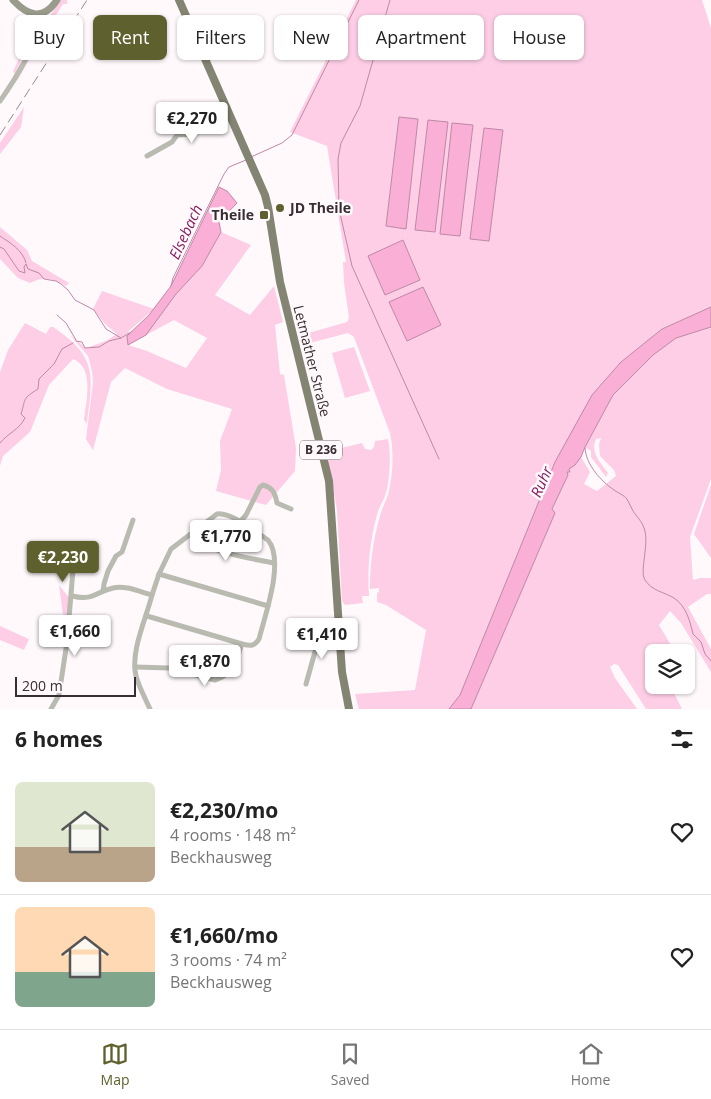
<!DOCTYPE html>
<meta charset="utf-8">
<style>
body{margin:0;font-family:"Open Sans",sans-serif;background:#f2f2f2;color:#222;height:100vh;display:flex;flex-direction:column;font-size:19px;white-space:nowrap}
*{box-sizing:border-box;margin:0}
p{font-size:16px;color:#767676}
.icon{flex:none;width:28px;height:28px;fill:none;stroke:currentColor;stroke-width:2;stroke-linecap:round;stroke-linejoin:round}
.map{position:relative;height:709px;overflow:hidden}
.sheet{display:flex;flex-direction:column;background:#fff;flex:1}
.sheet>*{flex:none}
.top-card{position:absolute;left:15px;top:15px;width:681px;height:45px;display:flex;gap:10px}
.buttons{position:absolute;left:645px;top:644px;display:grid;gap:10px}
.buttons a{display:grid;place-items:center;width:50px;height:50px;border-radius:8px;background:#fff;box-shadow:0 1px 4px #0004;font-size:25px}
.scale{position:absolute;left:15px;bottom:12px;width:121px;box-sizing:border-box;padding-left:5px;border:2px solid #372d32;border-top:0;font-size:14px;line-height:18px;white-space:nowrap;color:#372d32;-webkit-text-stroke:4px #fff9fc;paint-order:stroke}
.price{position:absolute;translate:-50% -42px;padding:0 11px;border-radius:5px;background:#fff;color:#222;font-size:16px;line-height:32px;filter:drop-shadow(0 1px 2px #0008)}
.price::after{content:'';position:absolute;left:50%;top:30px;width:15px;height:11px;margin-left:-8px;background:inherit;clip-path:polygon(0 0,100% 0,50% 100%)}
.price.on{background:#5e602d;color:#fff}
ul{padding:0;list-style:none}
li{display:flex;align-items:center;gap:15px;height:125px;padding:0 15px}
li+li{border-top:1px solid #e0e0e0}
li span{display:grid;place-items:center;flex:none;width:140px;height:100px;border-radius:8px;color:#555}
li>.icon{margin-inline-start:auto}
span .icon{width:60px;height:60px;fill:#fffc;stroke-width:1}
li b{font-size:21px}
h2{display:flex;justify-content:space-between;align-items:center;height:60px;padding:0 15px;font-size:21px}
.tag{padding:0 18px;border-radius:8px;background:#fff;box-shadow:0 1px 4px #0004;font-size:18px;line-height:45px}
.tag.on{background:#5e602d;color:#fff}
.tab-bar{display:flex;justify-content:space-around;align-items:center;height:70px;border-top:1px solid #e0e0e0;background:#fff;font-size:14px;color:#767676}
.tab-bar a{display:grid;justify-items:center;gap:2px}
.tab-bar .on{color:#5e602d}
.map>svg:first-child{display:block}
</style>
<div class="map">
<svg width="711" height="709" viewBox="0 0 711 709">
<rect width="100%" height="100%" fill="#fff9fc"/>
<g fill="#fdcee6" fill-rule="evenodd">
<path d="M61,0h6v4h-4l-14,22 3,2 -14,16 -21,37 -1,-1 26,-53z"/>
<path d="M356,0h346l9,28v279l-49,22 -41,33 -66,100 -95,233 -11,14h-90l-4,-15 60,-4 11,-60 -40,-25 -9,-3v-9l2,-1v-4l-9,1c0,-25 3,-49 10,-73 2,-9 7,-16 9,-25 4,-19 5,-39 1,-58l-36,-96 -6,-4 -46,12 -4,-9 49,-14 2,-4 -5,-35 -1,-21h3l-19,-116 -37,-14zM399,117l19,2 -12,109 -20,-2zM428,120l19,2 -13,110 -18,-2zM452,123l21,3 -14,110 -18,-2zM484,128l19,2 -15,111 -18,-2z"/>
<path d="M36,20l2,5 -23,48 -2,-1z"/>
<path d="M24,107l-3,20 -21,27v-11z"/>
<path d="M0,227l27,23 5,11 37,22 -3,3c-12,-8 -23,-10 -36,-3l-12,-5 -18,-19z"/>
<path d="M221,232l30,13 -36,50 35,20 24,-29 9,36 -8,3 5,49 4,1 12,73 -1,23 -29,34 -50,-14 5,-21 -1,-29 12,-32 -65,-20 -42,-21 -14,14 -18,68 -7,-11 7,-57 -1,-11 -4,-15 -18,-21 16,13 20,-7 11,-7 -12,-10 -12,-15 9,-18 52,18 -25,22 -2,5 1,9 19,6 39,17 21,-30 -33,-18 -28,15 30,-41 26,-28z"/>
<path d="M25,323l21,11 4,-7h3c45,30 40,48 34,97l-3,-4c2,-18 11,-52 -11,-61l-24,26 -19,47 -27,24 -3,10v-94l8,-22z"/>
<path d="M711,327v152l-21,58 3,43 7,-2h11v16h-4l-19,13 23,42v23l-30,-49 -11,-12 -11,14 16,27h-21v33h16l12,24h-36l-28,-44 -4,-1 -4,3 5,11 22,31h-166l84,-196 -3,-3 15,-39 3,1 -1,-3 6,-4 6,-8 9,15 -6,12 13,7 19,-15 -2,-6 -14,-14 -1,-12 2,-6 -5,1c-6,14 4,23 12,34l-2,4 -15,-20v-6l-6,-4 28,-52 40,-40 23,-17z"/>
<path d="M354,347l16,44 -25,7 -13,-45z"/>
<path d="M388,439c3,13 2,41 -2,54 -2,7 -6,12 -8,18 -8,28 -11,56 -9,85h-7l1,7 -18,2 -3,-4 -5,-91 -10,-56 6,-2v-2l29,-7 3,6 6,1 3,-3 1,-6z"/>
<path d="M711,485v73l-17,-24z"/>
<path d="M59,585l11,14 -3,37 -2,-7z"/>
<path d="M0,626l29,13 -5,11 -24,-10z"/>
</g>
<g fill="#f9afd6" stroke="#bf88a5">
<path d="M399,117l19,2 -12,110 -20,-3z"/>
<path d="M428,120l20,2 -13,110 -20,-2z"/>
<path d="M452,123l21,2 -13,111 -20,-2z"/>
<path d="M484,128l19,2 -14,111 -19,-2z"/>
<path d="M219,187l8,4 10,12 -18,19 2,10 -19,34 -26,28 -30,41 -18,10 -1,-9 22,-21 22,-29z"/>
<path d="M403,240l17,40 -35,15 -17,-39z"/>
<path d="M423,287l18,38 -34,16 -18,-39z"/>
<path d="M711,307v20l-35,11 -23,17 -40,40 -28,52 -4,10 -6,8 -6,4 1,3h-3l1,3 -16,34 3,4 -84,196h-22l11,-14 95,-233 37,-67 29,-33 41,-33z"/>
</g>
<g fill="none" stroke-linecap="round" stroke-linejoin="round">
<g stroke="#bf88a5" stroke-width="1">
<path d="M390,0l-30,106 -19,37 -3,16 1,50 13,57 87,193"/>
<path d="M251,157l31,-14 10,-8 67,-135"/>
<path d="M0,236c10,7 23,14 26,27"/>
<path d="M0,247l4,2 15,22 6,2 -1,-6 2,-3 2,5 11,4 5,6 12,2 5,3 7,6 7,10 19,10 12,19 15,9 10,-6"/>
<path d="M171,286l2,-8 51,-104 5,-7 17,-7"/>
<path d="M57,315l9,8 10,17"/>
<path d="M76,341l6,1 3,6 14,-1 10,-6 12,-3"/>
<path d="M0,443c8,-10 19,-13 25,-25l-4,-4c5,-16 1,-15 17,-25l1,-10 15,-15 8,-15 11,-6"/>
<path d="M585,448c1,17 16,33 29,42 4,3 10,5 13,9 2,3 3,7 5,10 3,6 10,12 12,19 6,15 -5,43 1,52 7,11 19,12 29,18 12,8 16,23 19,36l8,8 4,12 6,7"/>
</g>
<g stroke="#b9bab0" stroke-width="5">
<path d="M0,101c13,-18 43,-66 41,-88"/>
<path d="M147,156l25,-14 5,-7 15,-1 38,-19"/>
<path d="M240,522l6,-7 14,-28 3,-2c10,3 12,8 14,18l14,6"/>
<path d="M190,535c23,19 56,22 84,28"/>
<path d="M159,574l109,32"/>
<path d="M103,591l1,-7 4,-13 8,-15 6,-4 11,-32"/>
<path d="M72,596c22,5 23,-4 41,-8 13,-3 27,4 39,7 -6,24 -22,57 -16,81 3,11 9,22 14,33"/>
<path d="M147,616l95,28c8,2 12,3 17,-5 6,-24 26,-78 9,-99 -12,-8 -37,-28 -51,-26l-46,35 -12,25 -7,21"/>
<path d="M135,667l34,1 46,12c18,-5 21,-21 27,-36"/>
<path d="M306,684l12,-43 3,-3 18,-1"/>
<path d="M51,709l8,-14 8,-53 6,-72"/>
</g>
<path stroke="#999b8b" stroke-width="7" d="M13,0c15,16 30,21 44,0"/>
<path stroke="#838471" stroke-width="8" d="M179,0l86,195 3,12 12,75 49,199 13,191 7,37"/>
<path stroke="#91898d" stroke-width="1" stroke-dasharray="10 5" stroke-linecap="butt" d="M0,135l87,-135"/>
</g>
<g fill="#5e602d" stroke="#fff9fc" stroke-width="2">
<circle cx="280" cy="208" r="5"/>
<rect x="259" y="210" width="10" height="10" rx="2.5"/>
</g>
<g text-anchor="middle" stroke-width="5" stroke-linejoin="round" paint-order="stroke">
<rect fill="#fff9fc" stroke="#736a6f" stroke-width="1" x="300" y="440.5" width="42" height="19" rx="4"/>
<g font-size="12" font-weight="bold" fill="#372d32">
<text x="321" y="454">B 236</text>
</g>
<g font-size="14" font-weight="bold" fill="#372d32" stroke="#fff9fc" text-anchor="start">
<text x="290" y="213">JD Theile</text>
<text x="254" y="220" text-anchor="end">Theile</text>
</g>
<g font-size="14" fill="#372d32" stroke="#fff9fc">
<text transform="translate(312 361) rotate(76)" y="5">Letmather Straße</text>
</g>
<g font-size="15" font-style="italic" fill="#831b5e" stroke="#fff9fc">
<text transform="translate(186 232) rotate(-65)" y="5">Elsebach</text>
<text transform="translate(542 482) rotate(-66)" y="5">Ruhr</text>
</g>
</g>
</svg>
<div class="buttons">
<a><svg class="icon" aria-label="layers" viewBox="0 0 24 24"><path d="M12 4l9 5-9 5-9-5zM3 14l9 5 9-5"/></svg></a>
</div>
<div class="scale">200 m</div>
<b class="price" style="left:192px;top:144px">€2,270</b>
<b class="price" style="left:226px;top:562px">€1,770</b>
<b class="price on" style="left:63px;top:583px">€2,230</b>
<b class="price" style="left:75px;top:657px">€1,660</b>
<b class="price" style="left:322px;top:660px">€1,410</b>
<b class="price" style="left:205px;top:687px">€1,870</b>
<div class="top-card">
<a class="tag">Buy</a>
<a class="tag on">Rent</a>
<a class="tag">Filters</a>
<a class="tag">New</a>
<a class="tag">Apartment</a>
<a class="tag">House</a>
</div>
</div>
<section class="sheet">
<h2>6 homes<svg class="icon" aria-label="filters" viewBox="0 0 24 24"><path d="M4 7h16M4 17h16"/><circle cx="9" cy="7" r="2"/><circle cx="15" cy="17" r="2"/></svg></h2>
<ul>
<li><span style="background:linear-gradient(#dfe7d0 65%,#b9a48a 0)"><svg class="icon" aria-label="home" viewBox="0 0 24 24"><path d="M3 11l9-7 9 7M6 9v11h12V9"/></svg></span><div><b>€2,230/mo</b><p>4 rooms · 148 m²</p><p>Beckhausweg</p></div><svg class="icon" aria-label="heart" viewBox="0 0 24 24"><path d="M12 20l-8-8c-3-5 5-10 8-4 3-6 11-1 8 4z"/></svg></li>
<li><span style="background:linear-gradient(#ffd9b3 65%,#7fa58c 0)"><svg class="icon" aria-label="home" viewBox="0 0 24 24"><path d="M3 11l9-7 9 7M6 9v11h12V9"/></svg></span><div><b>€1,660/mo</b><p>3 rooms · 74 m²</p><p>Beckhausweg</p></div><svg class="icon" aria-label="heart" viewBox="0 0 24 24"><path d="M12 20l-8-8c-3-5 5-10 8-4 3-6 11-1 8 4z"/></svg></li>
</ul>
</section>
<nav class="tab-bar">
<a class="on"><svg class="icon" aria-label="map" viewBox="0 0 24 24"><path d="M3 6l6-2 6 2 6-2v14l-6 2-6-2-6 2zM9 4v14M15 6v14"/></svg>Map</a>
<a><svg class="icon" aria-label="saved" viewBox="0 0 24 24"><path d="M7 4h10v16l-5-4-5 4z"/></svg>Saved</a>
<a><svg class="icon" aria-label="home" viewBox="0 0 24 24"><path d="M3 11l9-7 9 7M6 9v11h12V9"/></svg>Home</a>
</nav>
